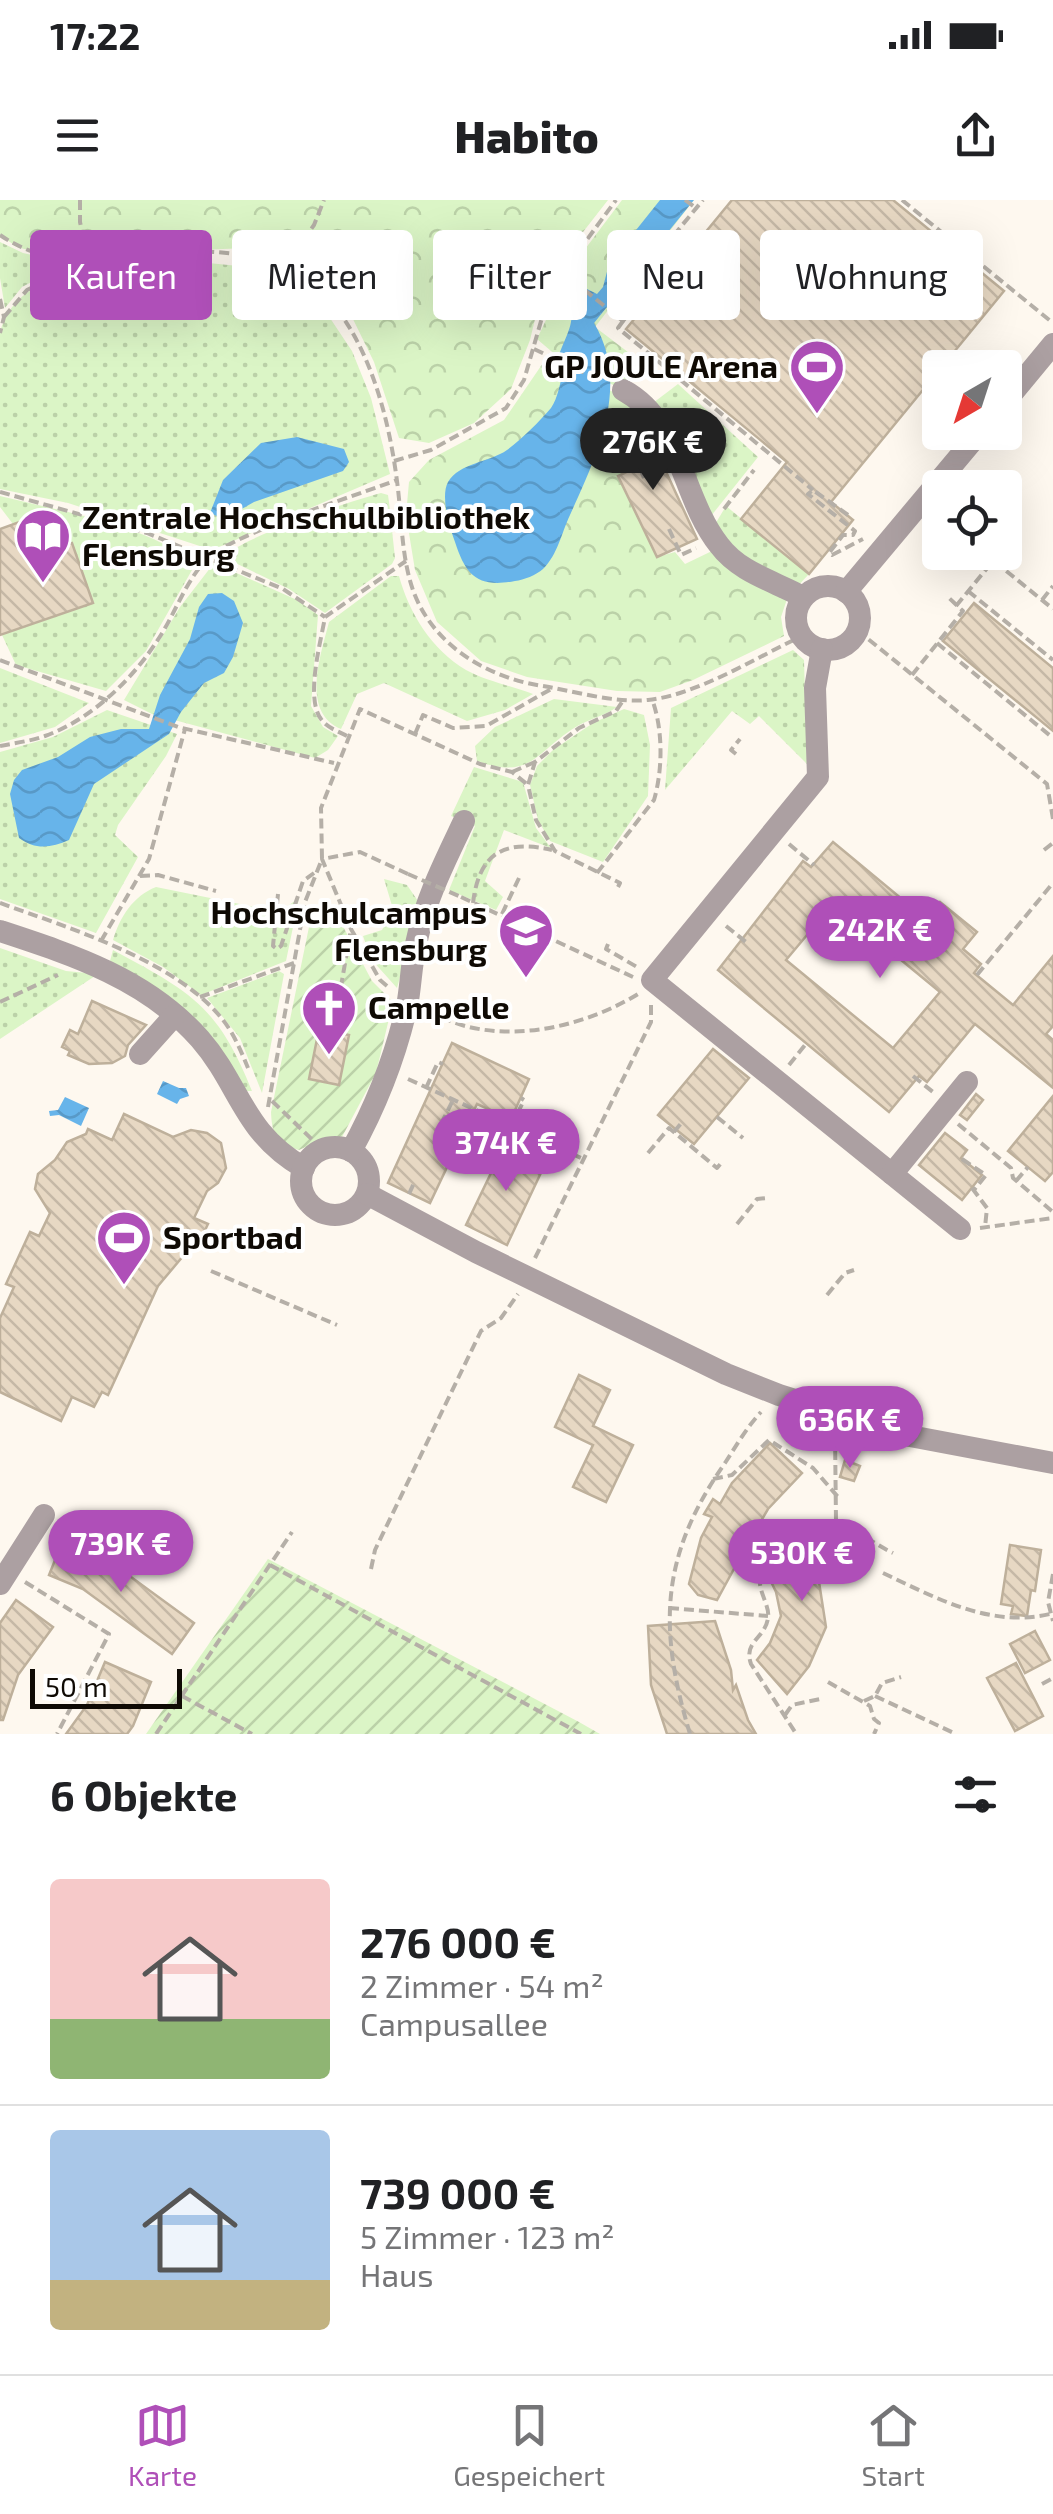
<!DOCTYPE html>
<html lang="de">
<meta charset="utf-8">
<style>
body{margin:0;font-family:"Exo 2",sans-serif;background:#f2f2f2;color:#202124;height:100vh;display:flex;flex-direction:column;font-size:38px;white-space:nowrap}
*{box-sizing:border-box;margin:0}
p{font-size:32px;color:#757577}
.icon{flex:none;width:55px;height:55px;fill:none;stroke:currentColor;stroke-width:2;stroke-linecap:round;stroke-linejoin:round}
.map{position:relative;height:1534px;overflow:hidden}
.panel{display:flex;flex-direction:column;background:#fff;flex:1}
.panel>*{flex:none}
.banner{position:absolute;left:30px;top:30px;width:995px;height:90px;display:flex;gap:20px}
.needle{width:65px;rotate:219deg}
.controls{position:absolute;left:922px;top:150px;display:grid;gap:20px}
.controls a{display:grid;place-items:center;width:100px;height:100px;border-radius:10px;background:#fff;box-shadow:0 10px 40px #0002;font-size:50px}
.scale{position:absolute;left:30px;bottom:25px;width:152px;box-sizing:border-box;padding-left:10px;border:5px solid #0f0a04;border-top:0;font-size:28px;line-height:35px;white-space:nowrap;color:#0f0a04;-webkit-text-stroke:8px #fff;paint-order:stroke}
.price{position:absolute;translate:-50% -85px;padding:0 22px;border-radius:35px;background:#af4fb8;color:#fff;font-size:32px;line-height:65px;filter:drop-shadow(0 2px 5px #0008)}
.price::after{content:'';position:absolute;left:50%;top:60px;width:30px;height:22px;margin-left:-15px;background:inherit;clip-path:polygon(0 0,100% 0,50% 100%)}
.price.on{background:#222;color:#fff}
ul{padding:0;list-style:none}
li{display:flex;align-items:center;gap:30px;height:250px;padding:0 50px}
li+li{border-top:2px solid #e0e0e0}
li span{display:grid;place-items:center;flex:none;width:280px;height:200px;border-radius:10px;color:#555}
li>.icon{margin-inline-start:auto}
span .icon{width:120px;height:120px;fill:#fffc;stroke-width:1}
li b{font-size:42px}
h2{display:flex;justify-content:space-between;align-items:center;height:120px;padding:0 50px;font-size:42px}
.tag{padding:0 35px;border-radius:10px;background:#fff;box-shadow:0 10px 40px #0002;font-size:35px;line-height:90px}
.tag.on{background:#af4fb8;color:#fff}
.status{display:flex;justify-content:space-between;align-items:center;height:70px;padding:0 50px;background:#fff;direction:ltr}
.status svg{height:28px;fill:currentColor}
header{display:flex;justify-content:space-between;align-items:center;height:130px;padding:0 50px;background:#fff;font-size:45px;font-weight:800}
.tab-bar{display:flex;justify-content:space-around;align-items:center;height:140px;border-top:2px solid #e0e0e0;background:#fff;font-size:28px;color:#757577}
.tab-bar a{display:grid;justify-items:center;gap:5px}
.tab-bar .on{color:#af4fb8}
.map>svg:first-child{display:block}
</style>
<div class="status"><b>17:22</b><svg viewBox="0 0 49 12"><path d="M0 12V9h3v3zM5 12V6h3v6zM10 12V3h3v9zM15 12V0h3v12zM26 1h20v11H26zM47 4h2v5h-2z"/></svg></div>
<header><svg class="icon" aria-label="menu" viewBox="0 0 24 24"><path d="M4 6h16M4 12h16M4 18h16"/></svg>Habito<svg class="icon" aria-label="share" viewBox="0 0 24 24"><path d="M12 15V3M7 8l5-5 5 5M5 13v7h14v-7"/></svg></header>
<div class="map">
<svg width="1053" height="1534" viewBox="0 0 1053 1534">
<defs>
<pattern id="grass-dots" width="8" height="8" patternUnits="userSpaceOnUse" patternTransform="scale(2.5)"><rect width="8" height="8" fill="#dbf5c6"/><path d="M2 2h.1M6 6h.1" fill="none" stroke="#bbd1a8" stroke-width="1.8" stroke-linecap="round"/></pattern>
<pattern id="park-crowns" width="20" height="18" patternUnits="userSpaceOnUse" patternTransform="scale(2.5)"><rect width="20" height="18" fill="#dbf5c6"/><path d="M2 6a3 3 0 1 1 6 0M12 15a3 3 0 1 1 6 0" fill="none" stroke="#bbd1a8"/></pattern>
<pattern id="garden-furrows" width="10" height="10" patternUnits="userSpaceOnUse" patternTransform="scale(2.5)"><rect width="10" height="10" fill="#dbf5c6"/><path d="M-1 1l2-2M0 10L10 0M9 11l2-2" fill="none" stroke="#bbd1a8"/></pattern>
<pattern id="water-waves" width="16" height="10" patternUnits="userSpaceOnUse" patternTransform="scale(2.5)"><rect width="16" height="10" fill="#67b4ea"/><path d="M0 5q4-4 8 0t8 0" fill="none" stroke="#5899c7"/></pattern>
<pattern id="building-back-hatch" width="6" height="6" patternUnits="userSpaceOnUse" patternTransform="scale(2.5)"><rect width="6" height="6" fill="#e7d8c3"/><path d="M-1 5l2 2M0 0l6 6M5-1l2 2" fill="none" stroke="#c5b8a6"/></pattern>
</defs>
<rect width="100%" height="100%" fill="#fef8ef"/>
<g fill="url(#grass-dots)">
<path d="M0,42l23,11 45,10 -46,24 -17,21 -5,-30z"/>
<path d="M198,62l72,7 46,28 36,54 19,47 19,76 -178,76 -144,-47 -68,-14v-156c18,-75 138,-68 198,-71z"/>
<path d="M678,184l80,73 -47,59 -58,-113z"/>
<path d="M381,293l7,2 1,7 6,56 -3,6 -67,49 -36,-24 -66,-32c22,-21 125,-55 158,-64z"/>
<path d="M0,296c67,17 140,27 196,67l-50,88 -40,40 -90,-26 -14,-30 91,-33 -21,-59 -26,9 -13,-35 -20,7 -13,-17z"/>
<path d="M726,306l83,68 -14,15 -41,-23 -40,-40z"/>
<path d="M214,363l83,37 21,15 -7,91 12,21 15,9 -10,14 -13,8 -163,-44 -28,-14 56,-93z"/>
<path d="M391,376h8c10,37 33,74 67,94 20,11 46,16 67,24l-28,16 -38,11 -83,-38 -27,11 -16,35c-41,-17 -20,-75 -12,-107z"/>
<path d="M793,450l11,10 3,104 -48,-48 -9,8 -18,-13 -67,79 6,-82z"/>
<path d="M0,468l89,35 -34,24 -55,16z"/>
<path d="M554,499l63,8c-11,8 -24,11 -36,17 -44,24 -47,58 -104,37l-2,-15 20,-19z"/>
<path d="M624,509l20,6 6,30 -2,51 -45,66 -53,-21 -12,-21 -8,-35 7,-19 16,-16 40,-27z"/>
<path d="M107,510l70,24 -11,22 -48,69 -3,10 23,22 -42,76 -96,-34v-147l53,-15z"/>
<path d="M474,567l49,15 13,46 15,20 -47,-18 -19,51 18,16 -7,13 -47,-20 26,-64 -24,-10z"/>
<path d="M384,679l23,6 13,19 -23,84 -26,-29 -8,-23 19,-6 11,-21z"/>
<path d="M156,687l123,25 20,-14 -13,63 -85,34 -38,-28 -50,-27c7,-23 20,-44 43,-53z"/>
<path d="M0,748l66,23 32,3 -98,65z"/>
<path d="M113,750c78,42 105,56 139,141h-6l-136,-130z"/>
<path d="M279,771l5,3 -22,119 -22,-55 -33,-40z"/>
</g>
<g fill="url(#park-crowns)">
<path d="M0,0h608l-64,82 -14,58 -19,49 -37,34 -45,20 -30,-5 -25,-76 -25,-51 -59,-55 -42,-8 -198,8 -33,-9 -17,-12z"/>
<path d="M622,0h72l-99,127 46,35 -16,20 13,30 -22,11 13,26 22,-10 3,-7 11,18 -46,26 38,81 18,-5 10,12 27,-13 75,48 -6,18 3,19 -91,44 -33,12 -43,-1 -90,-14 -46,-16 -44,-39 -22,-52 -9,-55 3,-33 20,-22 75,-40 39,-57h13l57,29 8,-3 -63,-32 -21,-18 33,-70z"/>
</g>
<g fill="url(#garden-furrows)">
<path d="M329,717h9l34,64 21,21 -17,71 -34,64c-14,8 -28,5 -43,13 -23,-6 -27,-15 -28,-38l38,-185z"/>
<path d="M268,1359l311,163 21,12h-454z"/>
</g>
<g fill="url(#water-waves)">
<path d="M660,0h34l-100,123c37,62 3,132 -24,192 -9,19 -12,39 -27,54 -7,6 -19,11 -28,12 -37,7 -49,-5 -60,-39 -5,-14 -15,-45 -7,-60 11,-19 42,-20 59,-32 14,-10 33,-29 44,-42 7,-10 9,-25 12,-36l-7,-9c12,-36 25,-42 6,-80l5,-4 30,15 6,-7 6,-23z"/>
<path d="M297,237l47,12 5,13 -6,9 -89,31 -23,13 -12,2 -9,-4 13,-33 38,-37z"/>
<path d="M222,393l12,8 9,22 -10,34 -9,16 -20,10 -23,29 -12,22 -75,50 -25,56c-18,8 -34,10 -50,-2l-9,-44 4,-14 8,-10 36,-13 32,-20 31,-8h28l11,-34 30,-56 9,-32 9,-13z"/>
<path d="M163,881l16,7h7l3,8 -9,3 -3,5 -20,-10z"/>
<path d="M65,897l24,11 -8,18 -22,-11 -9,1 -1,-5 9,-1z"/>
</g>
<g fill="url(#building-back-hatch)" stroke="#beb09b" stroke-width="2.5" fill-rule="evenodd">
<path d="M732,0h161l111,91 -173,211 22,18 -44,54 -68,-55 46,-57 -161,-133z"/>
<path d="M632,215l19,24 46,100 -40,18 -39,-81 19,-9 -21,-45z"/>
<path d="M33,317l13,35 26,-9 21,60 -93,32v-106z"/>
<path d="M974,403l79,65v63l-110,-90z"/>
<path d="M833,642l93,77 14,-17 37,30 -14,17 18,15 -7,9 39,32 40,-49v70l-7,8 7,6v48l-78,-64 -48,58 -8,-6 -30,36 -171,-142 85,-109 8,6zM833,704l107,88 -47,56 -107,-88z"/>
<path d="M92,801l54,24 -18,20 -3,11 -13,7 -23,1 -21,-9 2,-4 -8,-4 8,-17 8,4z"/>
<path d="M319,829l30,6 -10,50 -30,-6z"/>
<path d="M452,843l77,36 -18,40 -34,-15 -47,99 -42,-20z"/>
<path d="M713,849l36,29 -55,66 -36,-29z"/>
<path d="M976,894l7,6 -16,20 -7,-5z"/>
<path d="M1053,896v76l-8,9 -37,-30z"/>
<path d="M124,914l49,23 18,-7 16,3 14,10 5,25 -8,15 -11,8 -13,27 14,6 -10,21 -4,-2 -36,43 -50,109 -6,-3 -8,15 -22,-10 -11,24 -61,-29v-74l14,-31 -8,-3 24,-52 9,4 11,-23 -15,-24 3,-15 17,-14 12,-18 19,-8 2,-5 24,11z"/>
<path d="M945,933l22,17 -6,8 21,17 -20,25 -43,-35z"/>
<path d="M506,942l40,20 -39,83 -41,-20z"/>
<path d="M579,1175l31,15 -17,36 40,19 -27,57 -33,-15 20,-42 -38,-18z"/>
<path d="M770,1243l32,30 -34,36 -18,31 -2,-5 -6,19 -25,46 -19,-5 -9,-11 12,-46 11,-21 -8,-3 9,-15 7,5 12,-21z"/>
<path d="M845,1260l15,6 -6,15 -14,-4z"/>
<path d="M832,1329l11,1 8,6 5,9v11l-6,8 -10,6 -23,-1 9,58 -17,39 -22,28 -30,-34 13,-17 11,-27 -5,-24 -12,-25 35,-29 9,17 14,-21z"/>
<path d="M63,1340l38,15 93,68 -22,31 -89,-65 -34,-14z"/>
<path d="M1010,1345l31,5 -6,41 -4,-1 -4,26 -16,-2 2,-8 -12,-2z"/>
<path d="M16,1400l37,27 -35,48 -15,45h-3v-97z"/>
<path d="M715,1421l16,49 2,20 3,-5 12,35 8,14h-89l-16,-49 -3,-59z"/>
<path d="M1035,1431l15,29 -25,13 -15,-29z"/>
<path d="M105,1462l46,20 -18,44 -6,8h-61l21,-29z"/>
<path d="M1016,1463l27,53 -28,15 -28,-53z"/>
</g>
<g fill="none" stroke-linecap="round" stroke-linejoin="round">
<g stroke="#b5afa7" stroke-width="4" stroke-dasharray="10 5" stroke-linecap="butt">
<path d="M80,0v22l8,38"/>
<path d="M685,0l11,8"/>
<path d="M902,0l151,123"/>
<path d="M0,35c23,16 56,27 86,26 12,-1 25,-5 37,-6 53,-5 140,-10 184,23 58,46 81,133 90,203 5,37 4,77 17,112 21,54 75,85 129,93 34,6 71,17 105,14 49,-5 109,-43 154,-64"/>
<path d="M285,65l29,-40 10,-25"/>
<path d="M561,71l62,50 57,-69"/>
<path d="M0,99l4,18 -4,16"/>
<path d="M616,105l87,-105"/>
<path d="M4,117l23,-27 57,-29"/>
<path d="M623,121l-5,7 195,162"/>
<path d="M534,149l68,32"/>
<path d="M394,261l37,-11 75,-42 18,-28 26,-90 66,-90"/>
<path d="M644,278l-6,-15 17,-8"/>
<path d="M0,292l147,41 136,56 42,28"/>
<path d="M724,309l30,-39"/>
<path d="M848,315l-35,-25 -5,4 47,37 -2,4h-10l-14,18 3,2 31,-16"/>
<path d="M669,329l12,26 15,-7"/>
<path d="M983,352l70,57"/>
<path d="M968,391l85,69"/>
<path d="M1042,400l11,-14"/>
<path d="M956,406l37,-45"/>
<path d="M857,430l190,154 6,35"/>
<path d="M937,443l116,95"/>
<path d="M0,460l178,67 156,36"/>
<path d="M912,475l51,-64 -15,-14"/>
<path d="M415,534l8,-19 30,13 33,-2 67,-38"/>
<path d="M347,536c-9,-5 -20,-8 -26,-17 -16,-21 0,-78 4,-102l81,-56"/>
<path d="M0,546c15,-3 31,-5 45,-10 47,-17 88,-57 114,-98 17,-26 26,-56 48,-79 25,-25 151,-64 190,-79"/>
<path d="M736,554l-5,-4 9,-11"/>
<path d="M512,572l23,-10"/>
<path d="M789,644l25,21"/>
<path d="M1044,650l9,-7"/>
<path d="M597,673l57,-73c9,-31 9,-71 -2,-101"/>
<path d="M140,676l18,-1 58,16"/>
<path d="M618,687l2,-4 -65,-32 -19,-31 -8,-35 7,-23 44,-34 37,-17 8,-12"/>
<path d="M278,694l-5,52 4,3 4,-3 22,-65 11,-8"/>
<path d="M461,697l172,80"/>
<path d="M0,703c69,25 177,58 223,117 11,14 18,31 25,48"/>
<path d="M473,703c6,-50 31,-64 79,-53"/>
<path d="M502,714l17,-36"/>
<path d="M726,726l20,16"/>
<path d="M101,741l48,-82 36,-130"/>
<path d="M608,744l-2,5 31,18"/>
<path d="M977,775l76,-92"/>
<path d="M387,786l-7,-6 -29,-51 -29,-70 38,-7 48,22"/>
<path d="M200,797l94,-34"/>
<path d="M0,802l58,-27"/>
<path d="M428,811c12,5 25,12 37,15 57,15 124,-2 173,-32"/>
<path d="M333,832l18,-103"/>
<path d="M789,865l16,-20"/>
<path d="M913,876l20,16"/>
<path d="M408,879l173,79"/>
<path d="M426,888l12,-26 5,2"/>
<path d="M272,901l50,48"/>
<path d="M268,907l37,-205 17,-43 -1,-51 39,-99 120,55 32,8 16,13"/>
<path d="M717,917l26,21"/>
<path d="M441,924l12,-24"/>
<path d="M958,924l53,44 2,10 40,34"/>
<path d="M511,927l13,-27 -3,-2"/>
<path d="M674,932l9,-11"/>
<path d="M648,953l21,-25 48,40 6,-7"/>
<path d="M962,959l24,16 -12,15"/>
<path d="M519,965l7,-14 -8,-4 7,-14"/>
<path d="M1016,981l12,-14"/>
<path d="M972,988l15,20 -2,19"/>
<path d="M409,994l5,-11"/>
<path d="M737,1024l20,-25 10,-1"/>
<path d="M980,1028l73,-10"/>
<path d="M535,1058l116,-236v-18"/>
<path d="M211,1071l126,54"/>
<path d="M827,1095l18,-22 9,-3"/>
<path d="M835,1235l1,85"/>
<path d="M713,1279l19,-4 37,-35 44,28 25,29"/>
<path d="M796,1332c45,-23 58,2 97,21"/>
<path d="M270,1365l311,169"/>
<path d="M371,1369l4,-19 106,-219 20,-13 17,-24"/>
<path d="M883,1373c53,25 107,55 167,41"/>
<path d="M1053,1374l-5,28 5,19"/>
<path d="M764,1377l-4,7c1,11 10,24 8,34 -3,21 -25,23 -17,46l44,68"/>
<path d="M25,1382l84,52 -52,100"/>
<path d="M669,1408l99,8"/>
<path d="M828,1482l42,24 4,13 5,4 -5,11"/>
<path d="M1042,1484l11,-6"/>
<path d="M182,1496l70,38"/>
<path d="M875,1496l81,38"/>
<path d="M864,1501l11,-5 7,-13 19,-6"/>
<path d="M785,1515l7,-10 28,-6"/>
<path d="M156,1534l136,-202"/>
<path d="M690,1534c-32,-106 -30,-178 35,-271 11,-17 22,-36 36,-51"/>
</g>
<g stroke="#aca0a2" stroke-width="22">
<path d="M623,190c58,31 58,107 96,155 21,28 55,36 84,52"/>
<path d="M1005,202l48,-58"/>
<circle cx="828" cy="418" r="32"/>
<path d="M846,392l134,-160"/>
<path d="M822,449l-7,39 3,89 -166,203 308,249"/>
<path d="M0,731c73,24 147,48 200,108 41,47 42,93 104,129"/>
<path d="M140,854l35,-39"/>
<circle cx="335" cy="981" r="34"/>
<path d="M351,951c26,-47 44,-93 56,-145 4,-20 4,-42 9,-62 9,-44 29,-83 48,-123"/>
<path d="M892,974l75,-92"/>
<path d="M367,994l109,58 250,122 53,21 131,41 143,27"/>
<path d="M0,1384l44,-69"/>
</g>
<path stroke="#b5afa7" stroke-width="4" stroke-dasharray="10 5" stroke-linecap="butt" d="M408,674l53,23"/>
</g>
<defs>
<g id="stadium-pin" transform="scale(2.875)"><path d="M0 17L-7.5 6A9.5 9.5 0 1 1 7.5 6Z" fill="#af4fb8" stroke="#fff"/><path d="M0-5a6.5 5 0 1 0 0 10a6.5 5 0 1 0 0-10ZM-3.5-1.8h7v3.6h-7Z" fill="#fff"/></g>
<g id="library-pin" transform="scale(2.875)"><path d="M0 17L-7.5 6A9.5 9.5 0 1 1 7.5 6Z" fill="#af4fb8" stroke="#fff"/><path d="M-6-4Q-3-5.5-.7-3.5V5Q-3 3-6 4ZM6-4Q3-5.5 .7-3.5V5Q3 3 6 4Z" fill="#fff"/></g>
<g id="university-pin" transform="scale(2.875)"><path d="M0 17L-7.5 6A9.5 9.5 0 1 1 7.5 6Z" fill="#af4fb8" stroke="#fff"/><path d="M0-5L7-2L0 1L-7-2ZM-4 1L0 2.5L4 1V4Q0 6-4 4Z" fill="#fff"/></g>
<g id="church-pin" transform="scale(2.875)"><path d="M0 17L-7.5 6A9.5 9.5 0 1 1 7.5 6Z" fill="#af4fb8" stroke="#fff"/><path d="M-1.2-6h2.4v3.5h3.3v2.4h-3.3V6h-2.4V-.1h-3.3v-2.4h3.3Z" fill="#fff"/></g>
</defs>
<g fill-rule="evenodd">
<use href="#stadium-pin" x="817" y="167"/>
<use href="#library-pin" x="43" y="336"/>
<use href="#university-pin" x="526" y="731"/>
<use href="#church-pin" x="329" y="808"/>
<use href="#stadium-pin" x="124" y="1038"/>
</g>
<g text-anchor="middle" stroke-width="8" stroke-linejoin="round" paint-order="stroke">
<g font-size="32" font-weight="bold" fill="#0f0a04" stroke="#fff" text-anchor="start">
<text x="778" y="178" text-anchor="end">GP JOULE Arena</text>
<text x="82" y="329">Zentrale Hochschulbibliothek<tspan x="82" dy="37">Flensburg</tspan></text>
<text x="487" y="724" text-anchor="end">Hochschulcampus<tspan x="487" dy="37">Flensburg</tspan></text>
<text x="368" y="819">Campelle</text>
<text x="163" y="1049">Sportbad</text>
</g>
</g>
</svg>
<div class="controls">
<a><svg class="needle" viewBox="-14 -14 28 28"><path d="M0-13l5 13h-10z" fill="#e53935"/><path d="M0 13l5-13h-10z" fill="#757577"/></svg></a>
<a><svg class="icon" aria-label="locate" viewBox="0 0 24 24"><circle cx="12" cy="12" r="6"/><path d="M12 2v4M12 18v4M2 12h4M18 12h4"/></svg></a>
</div>
<div class="scale">50 m</div>
<b class="price on" style="left:653px;top:293px">276K €</b>
<b class="price" style="left:880px;top:781px">242K €</b>
<b class="price" style="left:506px;top:994px">374K €</b>
<b class="price" style="left:850px;top:1271px">636K €</b>
<b class="price" style="left:121px;top:1395px">739K €</b>
<b class="price" style="left:802px;top:1404px">530K €</b>
<div class="banner">
<a class="tag on">Kaufen</a>
<a class="tag">Mieten</a>
<a class="tag">Filter</a>
<a class="tag">Neu</a>
<a class="tag">Wohnung</a>
</div>
</div>
<section class="panel">
<h2>6 Objekte<svg class="icon" aria-label="filters" viewBox="0 0 24 24"><path d="M4 7h16M4 17h16"/><circle cx="9" cy="7" r="2"/><circle cx="15" cy="17" r="2"/></svg></h2>
<ul>
<li><span style="background:linear-gradient(#f6c9c9 70%,#8fb573 0)"><svg class="icon" aria-label="home" viewBox="0 0 24 24"><path d="M3 11l9-7 9 7M6 9v11h12V9"/></svg></span><div><b>276 000 €</b><p>2 Zimmer · 54 m²</p><p>Campusallee</p></div></li>
<li><span style="background:linear-gradient(#a9c7e8 75%,#c2b280 0)"><svg class="icon" aria-label="home" viewBox="0 0 24 24"><path d="M3 11l9-7 9 7M6 9v11h12V9"/></svg></span><div><b>739 000 €</b><p>5 Zimmer · 123 m²</p><p>Haus</p></div></li>
</ul>
</section>
<nav class="tab-bar">
<a class="on"><svg class="icon" aria-label="map" viewBox="0 0 24 24"><path d="M3 6l6-2 6 2 6-2v14l-6 2-6-2-6 2zM9 4v14M15 6v14"/></svg>Karte</a>
<a><svg class="icon" aria-label="saved" viewBox="0 0 24 24"><path d="M7 4h10v16l-5-4-5 4z"/></svg>Gespeichert</a>
<a><svg class="icon" aria-label="home" viewBox="0 0 24 24"><path d="M3 11l9-7 9 7M6 9v11h12V9"/></svg>Start</a>
</nav>
